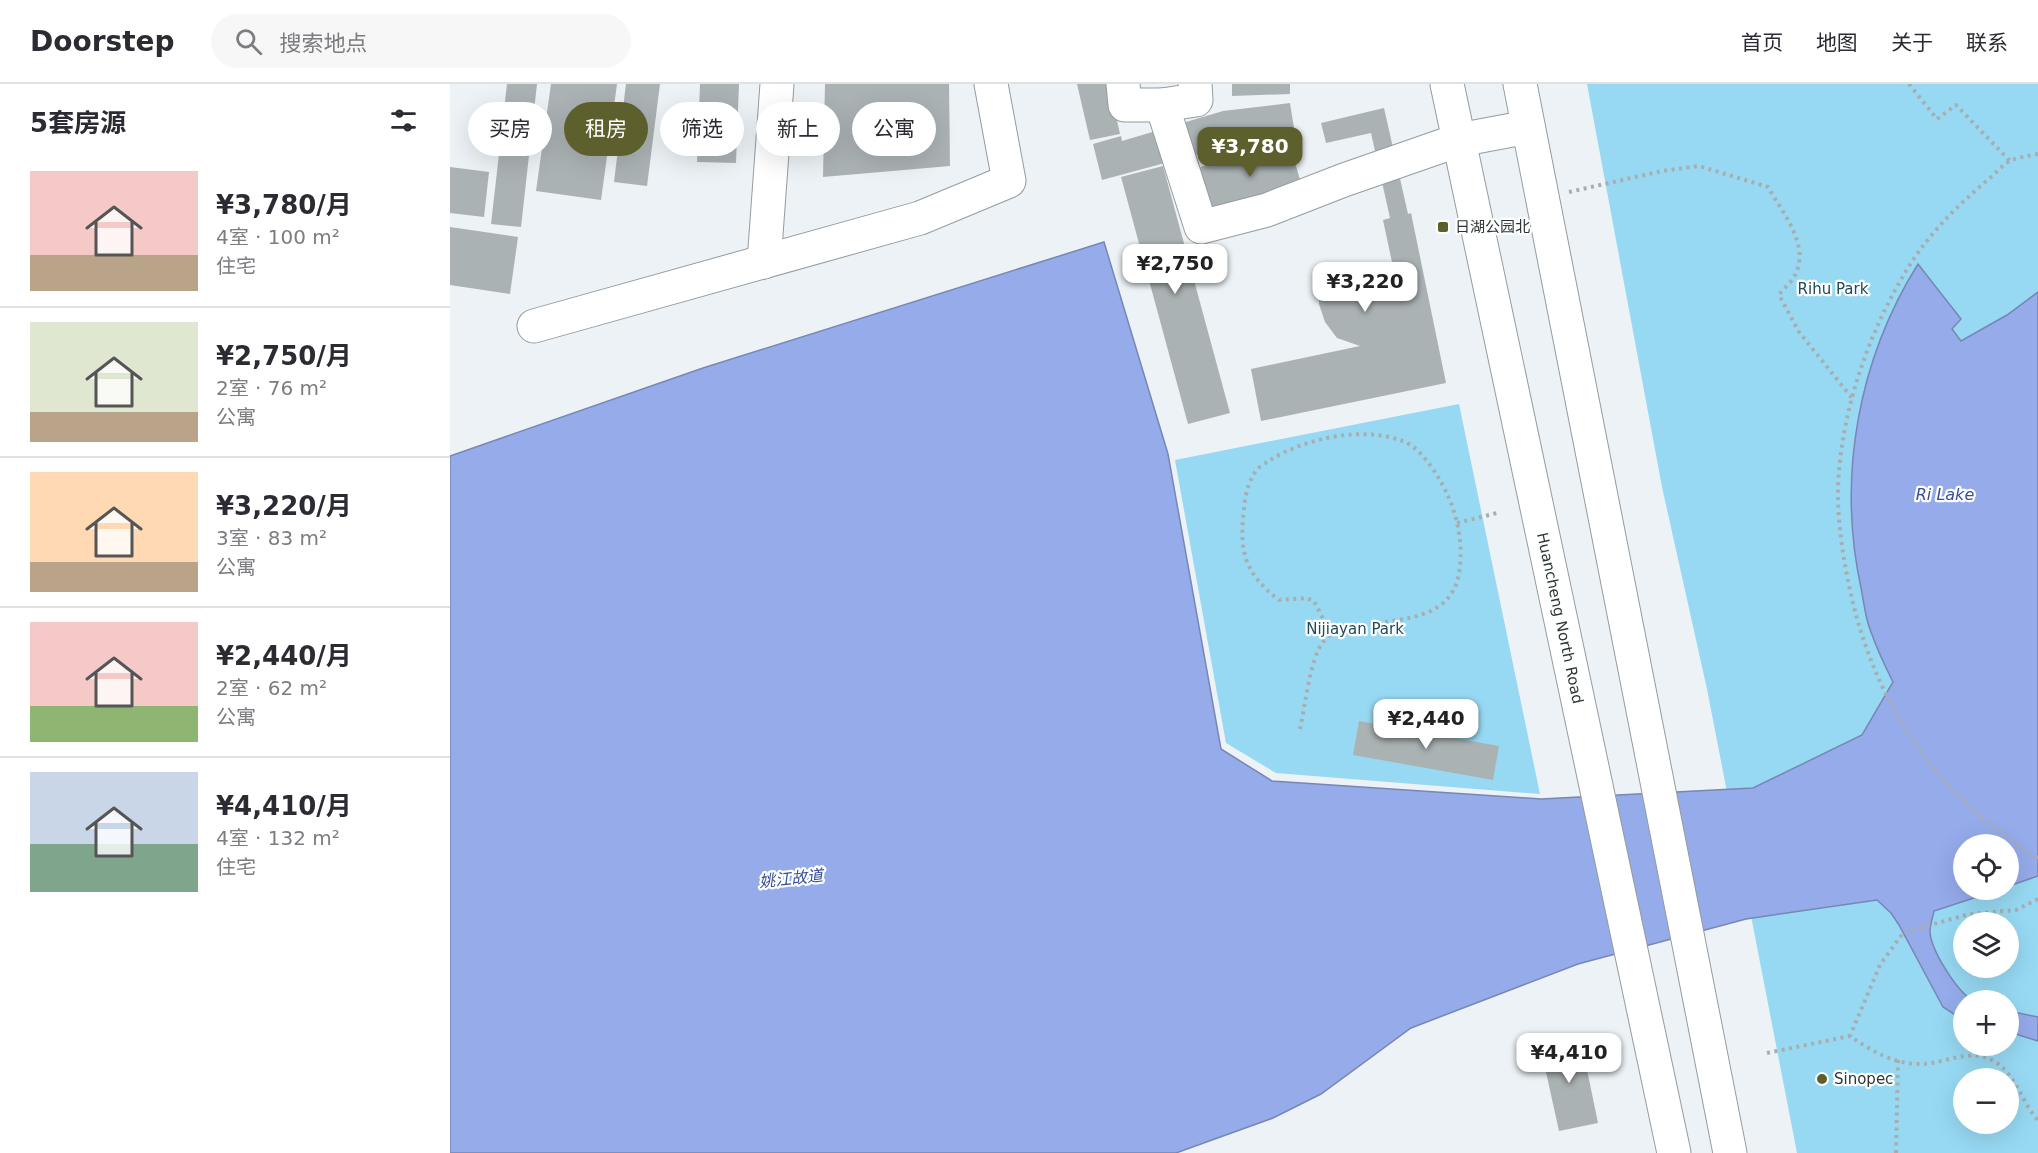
<!DOCTYPE html>
<html lang="zh">
<meta charset="utf-8">
<style>
body{margin:0;font-family:"DejaVu Sans","Noto Sans SC",sans-serif;background:#f7f7f7;color:#2b2b33;height:100vh;display:flex;flex-direction:column;font-size:22px;white-space:nowrap}
*{box-sizing:border-box;margin:0}
p{font-size:20px;color:#7c7c81}
.icon{flex:none;width:33px;height:33px;fill:none;stroke:currentColor;stroke-width:2;stroke-linecap:round;stroke-linejoin:round}
.map{position:relative;flex:1;overflow:hidden}
.details{display:flex;flex-direction:column;background:#fff;width:450px}
.details>*{flex:none}
.hud{position:absolute;left:18px;top:18px;width:570px;height:54px;display:flex;gap:12px}
.controls{position:absolute;left:1503px;top:750px;display:grid;gap:12px}
.controls a{display:grid;place-items:center;width:66px;height:66px;border-radius:50%;background:#fff;box-shadow:0 6px 24px #0002;font-size:30px}
.price{position:absolute;translate:-50% -51px;padding:0 14px;border-radius:12px;background:#fff;color:#222;font-size:20px;line-height:39px;filter:drop-shadow(0 2px 3px #0008)}
.price::after{content:'';position:absolute;left:50%;top:36px;width:18px;height:14px;margin-left:-9px;background:inherit;clip-path:polygon(0 0,100% 0,50% 100%)}
.price.active{background:#5d5f2d;color:#fff}
ul{padding:0;list-style:none}
li{display:flex;align-items:center;gap:18px;height:150px;padding:0 30px}
li+li{border-top:2px solid #e1e1e2}
li span{display:grid;place-items:center;flex:none;width:168px;height:120px;border-radius:0px;color:#555}
li>.icon{margin-inline-start:auto}
span .icon{width:72px;height:72px;fill:#fffc;stroke-width:1}
li b{font-size:26px}
h2{display:flex;justify-content:space-between;align-items:center;height:72px;padding:0 30px;font-size:26px}
.pill{padding:0 21px;border-radius:27px;background:#fff;box-shadow:0 6px 24px #0002;font-size:21px;line-height:54px}
.pill.active{background:#5d5f2d;color:#fff}
header{display:flex;align-items:center;gap:36px;box-sizing:border-box;height:84px;padding:0 30px;background:#fff;border-bottom:2px solid #e1e1e2}
header strong{font-size:28px}
nav{display:flex;gap:33px;margin-inline-start:auto;font-size:21px}
.search{width:420px;height:54px;background:#f7f7f7;display:flex;align-items:center;gap:15px;box-sizing:border-box;padding:0 21px;border-radius:33px;color:#7c7c81;font-size:22px}
main{display:flex;flex:1;min-height:0}
.map>svg:first-child{display:block}
</style>
<header>
<strong>Doorstep</strong>
<div class="search"><svg class="icon" aria-label="search" viewBox="0 0 24 24"><circle cx="10" cy="10" r="6"/><path d="M15 15l6 6"/></svg>搜索地点</div>
<nav><a>首页</a><a>地图</a><a>关于</a><a>联系</a></nav>
</header>
<main>
<section class="details">
<h2>5套房源<svg class="icon" aria-label="filters" viewBox="0 0 24 24"><path d="M4 7h16M4 17h16"/><circle cx="9" cy="7" r="2"/><circle cx="15" cy="17" r="2"/></svg></h2>
<ul>
<li><span style="background:linear-gradient(#f6c9c9 70%,#b9a48a 0)"><svg class="icon" aria-label="home" viewBox="0 0 24 24"><path d="M3 11l9-7 9 7M6 9v11h12V9"/></svg></span><div><b>¥3,780/月</b><p>4室 · 100 m²</p><p>住宅</p></div></li>
<li><span style="background:linear-gradient(#dfe7d0 75%,#b9a48a 0)"><svg class="icon" aria-label="home" viewBox="0 0 24 24"><path d="M3 11l9-7 9 7M6 9v11h12V9"/></svg></span><div><b>¥2,750/月</b><p>2室 · 76 m²</p><p>公寓</p></div></li>
<li><span style="background:linear-gradient(#ffd9b3 75%,#b9a48a 0)"><svg class="icon" aria-label="home" viewBox="0 0 24 24"><path d="M3 11l9-7 9 7M6 9v11h12V9"/></svg></span><div><b>¥3,220/月</b><p>3室 · 83 m²</p><p>公寓</p></div></li>
<li><span style="background:linear-gradient(#f6c9c9 70%,#8fb573 0)"><svg class="icon" aria-label="home" viewBox="0 0 24 24"><path d="M3 11l9-7 9 7M6 9v11h12V9"/></svg></span><div><b>¥2,440/月</b><p>2室 · 62 m²</p><p>公寓</p></div></li>
<li><span style="background:linear-gradient(#c9d6e8 60%,#7fa58c 0)"><svg class="icon" aria-label="home" viewBox="0 0 24 24"><path d="M3 11l9-7 9 7M6 9v11h12V9"/></svg></span><div><b>¥4,410/月</b><p>4室 · 132 m²</p><p>住宅</p></div></li>
</ul>
</section>
<div class="map">
<svg width="1588" height="1069" viewBox="0 0 1588 1069">
<rect width="100%" height="100%" fill="#ecf2f5"/>
<g fill="#97d9f3" fill-rule="evenodd">
<path d="M1137,0h451v1069h-241l-90,-464 -45,-202zM1514,760h44v46h-44zM1514,838h44v46h-44zM1514,916h44v46h-44zM1514,994h44v46h-44z"/>
<path d="M1009,320l81,390 -264,-21 -50,-30 -51,-283z"/>
</g>
<g fill="#95abea" stroke="#7787b4" stroke-width="1.5">
<path d="M654,158l64,212 53,295 51,32 269,18 212,-11 109,-53 31,-53c-8,-16 -16,-33 -22,-50 -6,-14 -7,-30 -10,-44 -24,-111 -3,-228 57,-324l43,55 -9,10 9,12 46,-26 31,-23v584l-29,10 -1,-42h-44v46h34l-64,21c-1,6 -4,14 -4,20 0,18 27,60 42,69h-8l-1,20 -20,-13 -44,-82 -8,-12 -14,-13 -131,19 -168,45 -167,64 -90,66 -48,24 -97,35h-726v-697l253,-88z"/>
<path d="M1559,927l29,6v24l-29,-9z"/>
</g>
<g fill="#abb2b3">
<path d="M57,0h30l-16,143 -30,-3z"/>
<path d="M101,0h66l-16,116 -65,-9z"/>
<path d="M176,0h34l-13,102 -33,-4z"/>
<path d="M250,0h39l-3,79 -39,-1z"/>
<path d="M375,0h124l1,82 -127,11z"/>
<path d="M627,0h32l11,50 -30,6z"/>
<path d="M782,0h58v10l-58,2z"/>
<path d="M840,19l4,25 -192,52 -9,-36 28,-8 1,5 101,-30z"/>
<path d="M934,24l24,106 3,-1 35,170 -185,38 -10,-52 109,-23 -23,-8 -12,-16 -6,-18v-11l7,-14 15,-9 16,-3 38,20 4,8 -16,-75 7,-2 -19,-85 -45,10 -5,-20z"/>
<path d="M839,57l13,46 -92,27 -13,-46z"/>
<path d="M713,82l67,247 -42,11 -67,-247z"/>
<path d="M0,83l39,5 -5,45 -34,-4z"/>
<path d="M0,143l68,10 -8,57 -60,-9z"/>
<path d="M909,637l140,25 -6,34 -140,-25z"/>
<path d="M1130,952l18,87 -39,8 -19,-86z"/>
</g>
<g fill="none" stroke-linecap="round" stroke-linejoin="round">
<g stroke="#959b9e" stroke-width="35">
<g id="minor">
<path d="M673,0l2,21h37l34,-5 -1,-16"/>
<path d="M712,21l39,122 66,-17 77,-30 115,-40 69,-13"/>
<path d="M314,178l13,-178"/>
<path d="M84,242l386,-108 89,-37 -18,-97"/>
</g>
</g>
<g stroke="#959b9e" stroke-width="35">
<g id="major">
<path d="M997,0l227,1069"/>
<path d="M1070,0l210,1069"/>
</g>
</g>
<g stroke="#a8adaf" stroke-width="4" stroke-dasharray="3 4.5" stroke-linecap="butt">
<path d="M1459,0l28,35 19,-14 54,56"/>
<path d="M1588,70c-9,2 -18,3 -26,6 -8,3 -15,12 -21,17 -33,28 -63,57 -85,94 -36,60 -61,130 -67,200 -3,33 1,67 7,99 22,124 84,221 192,288"/>
<path d="M1119,108l93,-21 37,-5 69,21c14,25 44,60 26,90 -4,7 -11,12 -15,18l20,37 53,66"/>
<path d="M1007,439l40,-10"/>
<path d="M850,645c5,-22 10,-70 23,-87 22,-32 116,-4 134,-60 8,-27 2,-64 -10,-88 -7,-16 -25,-45 -42,-52 -40,-17 -99,-4 -135,18 -4,3 -11,6 -14,11 -8,11 -11,25 -12,38 -5,42 0,64 35,91l27,-2 8,3 17,33"/>
<path d="M1588,815l-22,11 -47,4 -66,19 -23,32 -30,71c23,16 50,32 81,27 20,-3 42,-14 63,-2 22,13 27,41 44,59"/>
<path d="M1317,969l83,-17"/>
<path d="M1446,1069l2,-93"/>
</g>
<use href="#minor" stroke="#fff" stroke-width="33"/>
<use href="#major" stroke="#fff" stroke-width="33"/>
</g>
<g fill="#5d5f2d" stroke="#fdffff" stroke-width="2">
<rect x="987" y="137" width="12" height="12" rx="3"/>
<circle cx="1372" cy="995" r="6"/>
</g>
<g text-anchor="middle" stroke-width="4.5" stroke-linejoin="round" paint-order="stroke">
<g font-size="15" fill="#313435" stroke="#fdffff" text-anchor="start">
<text x="1005" y="148">日湖公园北</text>
<text x="1384" y="1000">Sinopec</text>
</g>
<g font-size="15" fill="#224957" stroke="#fdffff">
<text x="1383" y="210">Rihu Park</text>
<text x="905" y="550">Nijiayan Park</text>
</g>
<g font-size="15" fill="#313435" stroke="#fdffff">
<text transform="translate(1110 534) rotate(78)" y="5">Huancheng North Road</text>
</g>
<g font-size="16" font-style="italic" fill="#394d98" stroke="#fdffff">
<text x="1495" y="416">Ri Lake</text>
<text transform="translate(341 794) rotate(-6)" y="6">姚江故道</text>
</g>
</g>
</svg>
<div class="controls">
<a><svg class="icon" aria-label="locate" viewBox="0 0 24 24"><circle cx="12" cy="12" r="6"/><path d="M12 2v4M12 18v4M2 12h4M18 12h4"/></svg></a>
<a><svg class="icon" aria-label="layers" viewBox="0 0 24 24"><path d="M12 4l9 5-9 5-9-5zM3 14l9 5 9-5"/></svg></a>
<a>+</a>
<a>−</a>
</div>
<b class="price active" style="left:800px;top:94px">¥3,780</b>
<b class="price" style="left:725px;top:211px">¥2,750</b>
<b class="price" style="left:915px;top:229px">¥3,220</b>
<b class="price" style="left:976px;top:666px">¥2,440</b>
<b class="price" style="left:1119px;top:1000px">¥4,410</b>
<div class="hud">
<a class="pill">买房</a>
<a class="pill active">租房</a>
<a class="pill">筛选</a>
<a class="pill">新上</a>
<a class="pill">公寓</a>
</div>
</div>
</main>
